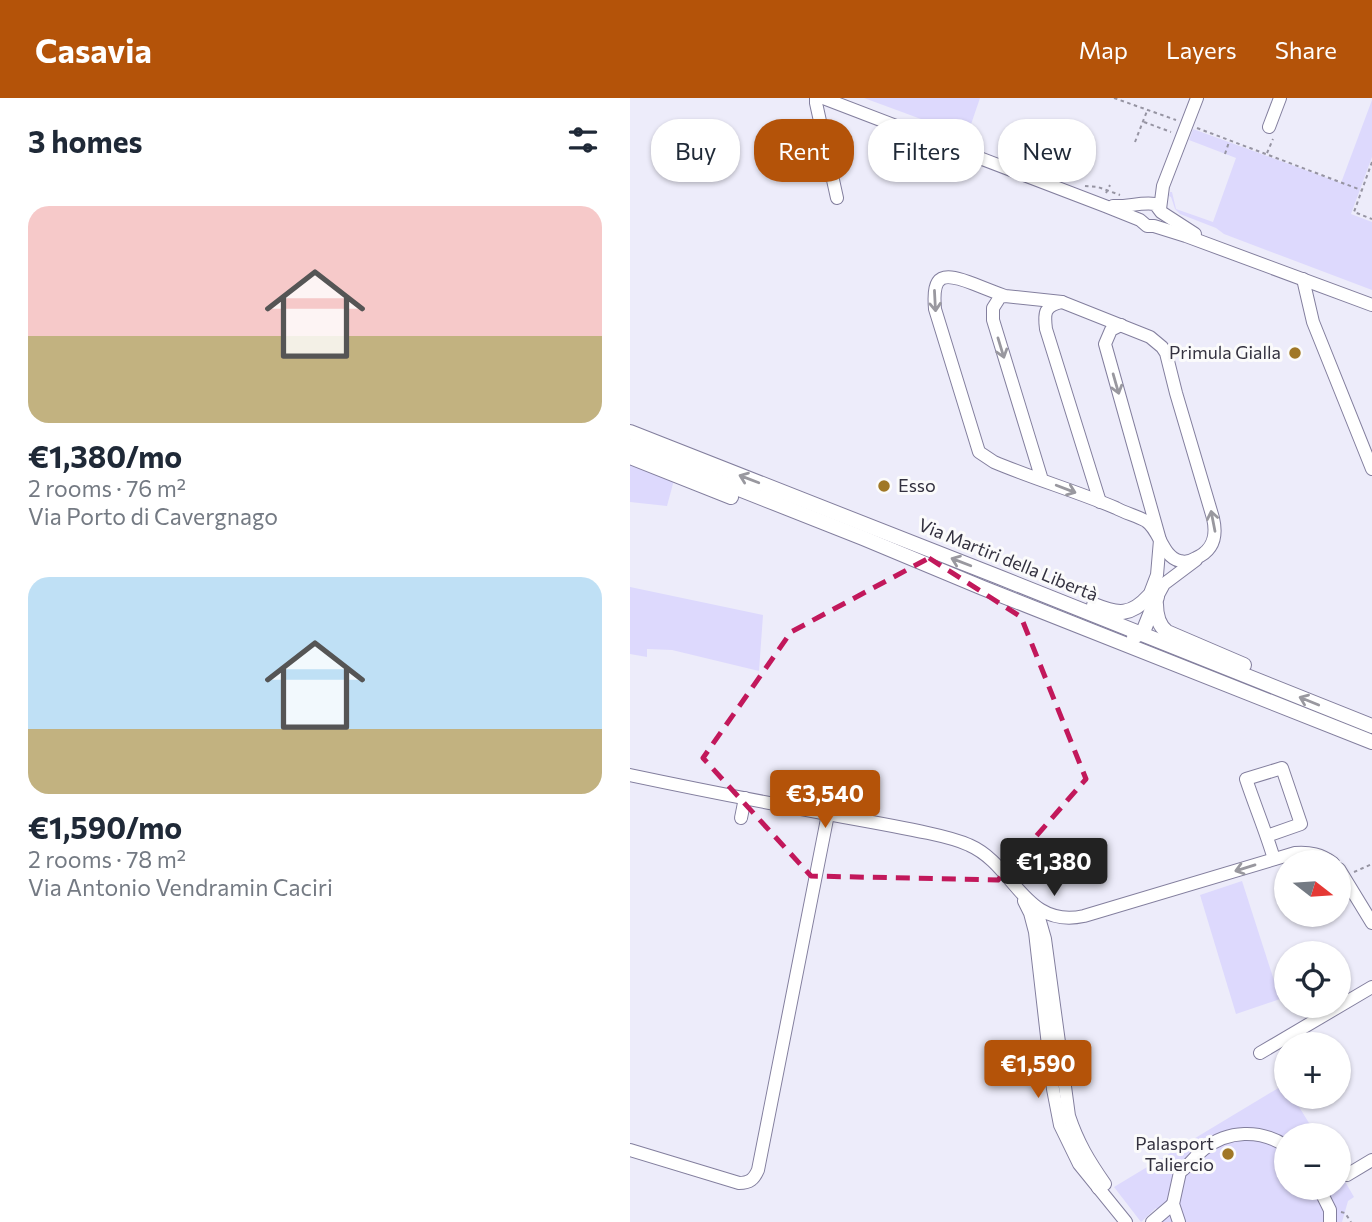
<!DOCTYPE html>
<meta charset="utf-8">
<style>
body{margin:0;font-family:Commissioner,sans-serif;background:#f2f2f3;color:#1f2937;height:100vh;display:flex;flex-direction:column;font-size:26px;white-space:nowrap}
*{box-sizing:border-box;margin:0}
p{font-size:23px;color:#747a83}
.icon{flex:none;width:38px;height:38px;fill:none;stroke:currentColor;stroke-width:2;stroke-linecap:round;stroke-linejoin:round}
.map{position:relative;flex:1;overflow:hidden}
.details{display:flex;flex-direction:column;background:#fff;width:630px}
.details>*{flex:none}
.guide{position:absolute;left:21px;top:21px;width:616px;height:63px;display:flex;gap:14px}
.needle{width:46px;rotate:107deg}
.controls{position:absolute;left:644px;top:752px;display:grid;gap:14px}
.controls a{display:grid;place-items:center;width:77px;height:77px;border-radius:50%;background:#fff;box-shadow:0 2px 5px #0004;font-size:35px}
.price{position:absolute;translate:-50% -60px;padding:0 16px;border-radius:7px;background:#b45309;color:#fff;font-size:23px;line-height:46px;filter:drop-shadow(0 2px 4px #0008)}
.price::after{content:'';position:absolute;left:50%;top:42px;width:21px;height:16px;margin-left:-10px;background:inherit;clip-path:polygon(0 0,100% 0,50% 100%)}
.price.active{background:#222;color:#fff}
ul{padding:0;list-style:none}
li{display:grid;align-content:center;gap:14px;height:371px;padding:0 28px}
li span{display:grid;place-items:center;height:217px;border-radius:21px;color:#555}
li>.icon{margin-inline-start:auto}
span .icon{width:126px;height:126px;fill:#fffc;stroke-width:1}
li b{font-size:30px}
h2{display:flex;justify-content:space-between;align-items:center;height:84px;padding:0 28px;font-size:30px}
.tag{padding:0 24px;border-radius:28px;background:#fff;box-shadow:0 2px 5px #0004;font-size:24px;line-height:63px}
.tag.active{background:#b45309;color:#fff}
header{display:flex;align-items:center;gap:42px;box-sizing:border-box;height:98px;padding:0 35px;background:#b45309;color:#fff}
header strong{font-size:33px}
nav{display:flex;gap:38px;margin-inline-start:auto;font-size:24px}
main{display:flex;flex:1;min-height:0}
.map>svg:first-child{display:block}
</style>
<header>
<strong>Casavia</strong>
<nav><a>Map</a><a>Layers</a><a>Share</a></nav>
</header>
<main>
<section class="details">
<h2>3 homes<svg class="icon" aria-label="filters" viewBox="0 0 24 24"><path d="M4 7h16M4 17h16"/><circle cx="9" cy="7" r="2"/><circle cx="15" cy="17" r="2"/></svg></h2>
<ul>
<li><span style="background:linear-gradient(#f6c9c9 60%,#c2b280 0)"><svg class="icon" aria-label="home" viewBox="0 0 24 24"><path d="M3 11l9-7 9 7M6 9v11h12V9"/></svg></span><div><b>€1,380/mo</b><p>2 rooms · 76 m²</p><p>Via Porto di Cavergnago</p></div></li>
<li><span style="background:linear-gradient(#bfe0f5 70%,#c2b280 0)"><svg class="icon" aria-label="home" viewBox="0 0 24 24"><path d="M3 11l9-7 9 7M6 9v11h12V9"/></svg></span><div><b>€1,590/mo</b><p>2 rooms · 78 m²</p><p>Via Antonio Vendramin Caciri</p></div></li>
</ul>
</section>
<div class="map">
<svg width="742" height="1124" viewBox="0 0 742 1124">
<rect width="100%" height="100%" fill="#edecfa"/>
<g fill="#ddd9fd">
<path d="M234,0h116l-13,38z"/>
<path d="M742,2v57l-21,57 21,8v68l-148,-56 -8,-6 -36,-14 -5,-5 -4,-12 -2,-1 1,-4h2l4,17 37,13 23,-64 -47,-18 4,-11 148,54z"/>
<path d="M0,365l44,17 -7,26 -37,-4z"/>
<path d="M0,489l133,28 -4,56 -87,-21 -25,-1v8l-17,-3z"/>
<path d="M612,783l38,118 -44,15 -36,-119z"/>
<path d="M655,986l1,13h7l24,39h-31v52h53v-17l15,26 -6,4 -6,21h-180l3,-3 -9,-11 -15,14 -27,-35z"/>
</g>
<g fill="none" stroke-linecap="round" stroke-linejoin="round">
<g stroke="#837f9e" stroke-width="14">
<g id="minor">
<path d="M186,0v5l21,95"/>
<path d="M193,0l282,108 35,14 7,6h7l32,10 186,69"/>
<path d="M639,29l11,-29"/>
<path d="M483,108c14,1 28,-4 42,-2l6,8 34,22"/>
<path d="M530,111l3,-23 34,-88"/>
<path d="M673,181l10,43 59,147"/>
<path d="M375,198c-11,-4 -21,-8 -31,-12 -31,-12 -42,-11 -39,25l44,143 15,10c40,17 82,29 122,46 9,5 21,8 30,13 14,9 16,36 34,40 6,2 11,0 16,-3 18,-8 21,-23 17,-40l-37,-125 -10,-40 -4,-6 -12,-10 -88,-35 -57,-6 -5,1 -7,11v12l49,160"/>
<path d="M432,204c-18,4 -18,11 -16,27l54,173"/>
<path d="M491,227l-10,5 -6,14 55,196 -3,35 -8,21"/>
<path d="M527,499l7,-13 32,-24"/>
<path d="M0,677c71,15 143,29 214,42 28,5 56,10 84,16 14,3 28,6 41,12 46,20 55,84 115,71l211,-63c15,-1 26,1 38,10"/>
<path d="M111,720l4,-20"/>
<path d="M637,738l34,-12 -19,-56 -36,11c9,27 20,53 28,80"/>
<path d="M709,771l33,54"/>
<path d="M394,803l6,12 5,19 18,157 7,36 19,39 47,58"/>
<path d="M409,820l6,21 24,177c9,27 20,45 36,68l-7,4"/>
<path d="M630,955l112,-66"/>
<path d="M0,1052l109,33c11,0 15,-4 19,-13l70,-356"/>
<path d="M717,1077l25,-15"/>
<path d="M689,1090l11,22v12"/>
<path d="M522,1124l21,-18"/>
<path d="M549,1124l-6,-18 7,-32c10,-7 15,-16 24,-23 24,-19 56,-20 82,-3"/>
</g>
</g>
<g stroke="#837f9e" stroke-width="16">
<g id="major">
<path d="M0,334l369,145 373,149"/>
<path d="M0,348l233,92 120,50 389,154"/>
<path d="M0,359l101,40"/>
<path d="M526,506c0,11 2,21 11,28l77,33"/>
<path d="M464,507c24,10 37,11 55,-9"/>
<path d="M504,539l9,-5 14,-35"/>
</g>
</g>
<g stroke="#9694a2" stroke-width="2" stroke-dasharray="3.5 3.5" stroke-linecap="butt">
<path d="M484,0l62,22"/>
<path d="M514,24l27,10"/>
<path d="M567,30l164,62"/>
<path d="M505,44l12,-31"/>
<path d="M637,55l6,-14"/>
<path d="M595,56l4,-12"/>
<path d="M742,64l-18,50 18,7"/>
<path d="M455,88l13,1 22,8"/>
<path d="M476,95l4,-8"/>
<path d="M724,774l18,-8"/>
<path d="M711,1114l4,1 6,9"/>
</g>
<use href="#minor" stroke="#fff" stroke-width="12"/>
<use href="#major" stroke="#fff" stroke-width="14"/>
</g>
<defs><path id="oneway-shaft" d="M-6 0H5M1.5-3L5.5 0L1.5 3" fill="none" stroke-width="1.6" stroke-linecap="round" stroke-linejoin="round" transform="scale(1.75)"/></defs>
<g stroke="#99989f">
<use href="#oneway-shaft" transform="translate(305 203) rotate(87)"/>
<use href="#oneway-shaft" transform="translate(371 250) rotate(73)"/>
<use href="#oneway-shaft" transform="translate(486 286) rotate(74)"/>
<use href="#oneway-shaft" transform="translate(119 381) rotate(-159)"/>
<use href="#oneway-shaft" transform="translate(436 391) rotate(21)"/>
<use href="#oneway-shaft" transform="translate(583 423) rotate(-101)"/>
<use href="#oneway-shaft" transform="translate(331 464) rotate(-159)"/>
<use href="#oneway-shaft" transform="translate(679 603) rotate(-158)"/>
<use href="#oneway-shaft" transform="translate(615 770) rotate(163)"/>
</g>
<path fill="none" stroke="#c2185b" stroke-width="5" stroke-dasharray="14 9" stroke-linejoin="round" d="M299,460l92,59 65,162 -88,101 -187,-4 -108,-118 88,-126z"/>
<g fill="#a07726" stroke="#fbfbfb" stroke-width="2.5">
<circle cx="665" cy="255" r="7"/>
<circle cx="254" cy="388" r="7"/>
<circle cx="598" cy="1056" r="7"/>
</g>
<g text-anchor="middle" stroke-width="6" stroke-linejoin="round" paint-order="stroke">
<g font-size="18" fill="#33313f" stroke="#fbfbfb" text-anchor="end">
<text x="651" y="261">Primula Gialla</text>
<text x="268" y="394" text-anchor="start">Esso</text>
<text x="584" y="1052">Palasport<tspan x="584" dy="21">Taliercio</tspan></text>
</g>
<g font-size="18" fill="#33313f" stroke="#fbfbfb">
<text transform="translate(378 462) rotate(22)" y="6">Via Martiri della Libertà</text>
</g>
</g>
</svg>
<div class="controls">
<a><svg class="needle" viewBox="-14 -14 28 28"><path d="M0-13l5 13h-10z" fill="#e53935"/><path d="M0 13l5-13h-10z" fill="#747a83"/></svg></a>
<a><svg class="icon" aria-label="locate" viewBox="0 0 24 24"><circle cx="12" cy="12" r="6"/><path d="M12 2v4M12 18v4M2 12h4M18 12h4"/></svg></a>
<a>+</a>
<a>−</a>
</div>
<b class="price" style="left:195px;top:732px">€3,540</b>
<b class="price active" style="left:424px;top:800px">€1,380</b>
<b class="price" style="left:408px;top:1002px">€1,590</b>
<div class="guide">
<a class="tag">Buy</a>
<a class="tag active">Rent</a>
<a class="tag">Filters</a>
<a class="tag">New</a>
</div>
</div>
</main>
